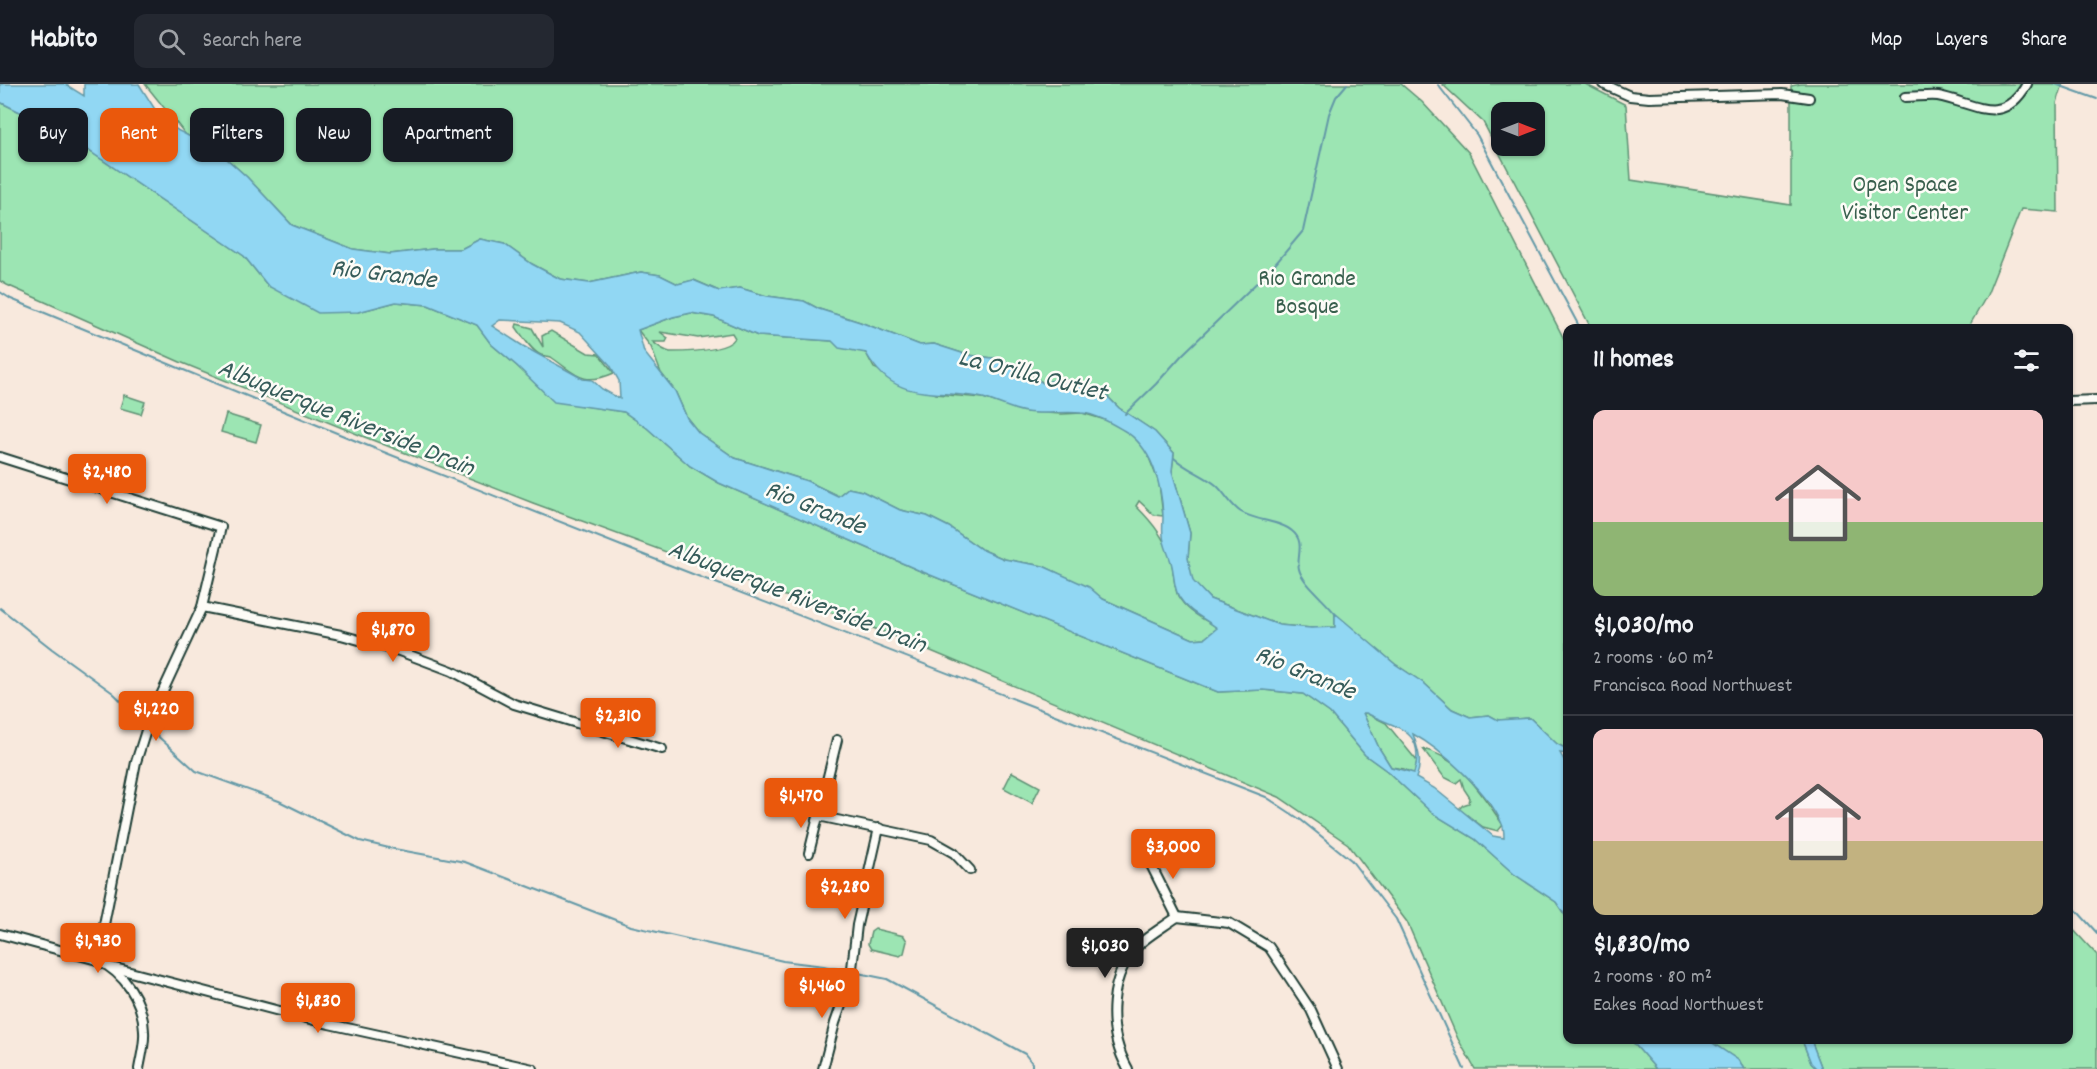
<!DOCTYPE html>
<meta charset="utf-8">
<style>
body{margin:0;font-family:Dekko,sans-serif;background:#242831;color:#f1f3f6;height:100vh;display:flex;flex-direction:column;font-size:22px;white-space:nowrap}
*{box-sizing:border-box;margin:0}
p{font-size:20px;color:#9ea1a6}
.icon{flex:none;width:33px;height:33px;fill:none;stroke:currentColor;stroke-width:2;stroke-linecap:round;stroke-linejoin:round}
.map{position:relative;flex:1;overflow:hidden}
.side{position:absolute;left:1563px;top:240px;width:510px;height:720px;display:flex;flex-direction:column;background:#171b24;border-radius:12px;box-shadow:0 2px 4px #0004}
.side>*{flex:none}
.guide{position:absolute;left:18px;top:24px;width:570px;height:54px;display:flex;gap:12px}
.needle{width:39px;rotate:90deg}
.controls{position:absolute;left:1491px;top:18px;display:grid;gap:12px}
.controls a{display:grid;place-items:center;width:54px;height:54px;border-radius:12px;background:#171b24;box-shadow:0 2px 4px #0004;font-size:30px}
.price{position:absolute;translate:-50% -51px;padding:0 14px;border-radius:6px;background:#ea580c;color:#fff;font-size:20px;line-height:39px;filter:drop-shadow(0 2px 3px #0008)}
.price::after{content:'';position:absolute;left:50%;top:36px;width:18px;height:14px;margin-left:-9px;background:inherit;clip-path:polygon(0 0,100% 0,50% 100%)}
.price.active{background:#222;color:#fff}
ul{padding:0;list-style:none}
li{display:grid;align-content:center;gap:12px;height:318px;padding:0 30px}
li+li{border-top:2px solid #363941}
li span{display:grid;place-items:center;height:186px;border-radius:12px;color:#555}
li>.icon{margin-inline-start:auto}
span .icon{width:108px;height:108px;fill:#fffc;stroke-width:1}
li b{font-size:26px}
h2{display:flex;justify-content:space-between;align-items:center;height:72px;padding:0 30px;font-size:26px}
.chip{padding:0 21px;border-radius:12px;background:#171b24;box-shadow:0 2px 4px #0004;font-size:21px;line-height:54px}
.chip.active{background:#ea580c;color:#fff}
header{display:flex;align-items:center;gap:36px;box-sizing:border-box;height:84px;padding:0 30px;background:#171b24;border-bottom:2px solid #363941}
header strong{font-size:28px}
nav{display:flex;gap:33px;margin-inline-start:auto;font-size:21px}
.search{width:420px;height:54px;background:#242831;display:flex;align-items:center;gap:15px;box-sizing:border-box;padding:0 21px;border-radius:12px;color:#9ea1a6;font-size:22px}
.map>svg:first-child{display:block}
</style>
<header>
<strong>Habito</strong>
<div class="search"><svg class="icon" aria-label="search" viewBox="0 0 24 24"><circle cx="10" cy="10" r="6"/><path d="M15 15l6 6"/></svg>Search here</div>
<nav><a>Map</a><a>Layers</a><a>Share</a></nav>
</header>
<div class="map">
<svg width="2097" height="985" viewBox="0 0 2097 985">
<rect width="100%" height="100%" fill="#f8e9dd"/>
<filter id="ink" filterUnits="userSpaceOnUse"><feTurbulence type="fractalNoise" baseFrequency=".0167" numOctaves="2"/><feDisplacementMap in="SourceGraphic" scale="12" xChannelSelector="R" yChannelSelector="G"/><feConvolveMatrix kernelMatrix="1 2 1 2 8 2 1 2 1" color-interpolation-filters="sRGB"/></filter>
<g filter="url(#ink)">
<g fill="#9ce5b3" stroke="#5e9174" stroke-width="1.5" fill-rule="evenodd">
<path d="M145,0h1256l21,18 47,51 98,192v404l-10,-5 -27,-26 -32,2 -9,-5 -19,2 -18,-8 -27,-25 -30,-20 -60,-50v13l-24,1 -32,-3 -69,-26 -18,-18 -4,-23 2,-25 -18,-62 2,-18 -19,-21 -36,-24 -11,-11 -47,-18 -17,4 -43,-24 -33,-4 -34,-11 -14,1 -60,-23 -41,-13 -15,-8 -37,-5 -27,-8 -21,3 -25,-11 -16,4 -18,-9 -19,-3 -52,11 -29,-4 -28,-15 -28,-20 -24,-5 -19,10h-28l-43,5 -37,-5 -61,-24 -45,-48 -29,-26 -32,-16z"/>
<path d="M1442,0h143l41,21 5,75 160,25v-119l10,-2h262l-6,19 1,109 -37,-3 -34,86 -19,33h-377l-108,-206zM1502,28h32v34h-32z"/>
<path d="M0,18l64,32 180,122 24,30 90,26 38,-10 32,3 49,20 14,19 26,22 37,35 70,11 23,16 43,38 29,17 199,87 300,122 45,-2 40,4 27,19 35,42 22,16 45,42 43,26 39,35 42,28 11,16 1,122h63l25,29h-181l-17,-30 -51,-117 -59,-78 -69,-47 -379,-159 -367,-135 -171,-67 -182,-74 -173,-77 -7,-4z"/>
<path d="M691,229l23,4 44,19 74,5 34,12 8,15 62,26 47,4 44,14 35,2 20,-1 27,8 22,13 15,16 13,33 4,33 -9,-1 -15,-14 -3,5c17,17 31,34 36,58 2,10 2,23 6,32 8,15 26,23 40,32l-13,10 -12,1 -90,-40 -14,-11 -46,-22 -39,-7 -23,-10 -32,-22 -22,-11 -27,-6 -38,-19 -14,-3 -10,8 -31,-15 -72,-23 -36,-25 -12,-15 -12,-27 -14,-18 -10,-26 -13,-17 35,-13zM660,248l38,6 34,-5 3,5c-8,14 -50,14 -65,14 -6,-1 -12,-6 -17,-10h13l2,-4z"/>
<path d="M517,240l15,4 11,19 -1,-11 9,-5 37,22 11,1 15,19c-32,14 -38,1 -63,-16 -3,-1 -7,-1 -10,-2 -10,-4 -19,-20 -25,-28z"/>
<path d="M124,311l21,7 -4,12 -21,-6z"/>
<path d="M226,330l35,11 -5,17 -35,-10z"/>
<path d="M1363,629h3l20,10 31,38 -3,13 -10,-5 -13,-2 -12,-19z"/>
<path d="M1423,665c37,8 60,47 80,76l-5,6 -15,-4 -24,-18 4,-4 6,-2 1,-5 -6,-9 -3,-10 -5,4 -12,-6z"/>
<path d="M1012,688l28,15 -8,16 -28,-15z"/>
<path d="M2069,841l28,30v114h-275l-11,-29h257z"/>
<path d="M875,845l29,7 3,5 -3,12 -4,3 -29,-7 -3,-5 3,-12z"/>
<path d="M1708,956h94l9,23 6,6h-73l-6,-9z"/>
</g>
<g fill="#91d7f3" stroke="#6399a7" stroke-width="1.5" fill-rule="evenodd">
<path d="M0,0h65l19,12v-12h55l22,35 18,12 39,20 29,26 45,48 61,24 37,5 43,-5h28l19,-10 24,5 28,20 28,15 29,4 52,-11 19,3 18,9 15,-4 26,11 21,-3 27,8 37,5 15,8 41,13 60,23 14,-1 34,11 33,4 42,24 18,-5 26,9 21,10 11,11 36,24 19,21 -2,18 18,62 -2,25 5,23 17,18 69,26 32,3 24,-1v-14l60,51 30,20 27,25 18,8 19,-2 9,5 32,-2 27,26 10,5v5l-7,-1 8,14 -1,151 -11,-16 -42,-28 -39,-35 -43,-26 -45,-42 -22,-16 -35,-42 -27,-19 -40,-4 -45,2 -300,-122 -199,-87 -29,-17 -43,-38 -23,-16 -70,-10 -37,-36 -26,-22 -14,-19 -49,-20 -32,-3 -38,10 -40,1 -50,-27 -24,-30 -180,-122 -64,-32zM691,229l23,4 44,19 74,5 7,7 27,5c29,52 70,35 117,45 15,4 28,12 43,14 19,3 37,-1 55,1 15,1 30,10 42,17 29,16 39,55 40,87 0,6 -1,12 0,18 0,10 7,21 9,31 2,9 2,23 7,31 9,15 25,21 38,31l-12,10 -12,1 -90,-40 -14,-12 -46,-21 -39,-7 -23,-10 -32,-22 -22,-11 -27,-6 -38,-19 -14,-3 -10,8 -31,-15 -72,-23 -36,-25 -12,-15 -12,-27 -31,-39 -6,-22 35,-13zM500,236l60,3 20,9 30,33 9,16 1,18 -18,-10 -10,-9 -9,-1 -60,-33 -31,-20zM1363,629h3c29,15 61,16 48,60l-23,-6 -12,-19zM1413,650c29,16 76,59 89,90 2,4 2,9 2,14l-11,-2 -59,-48 -18,-10c7,-17 2,-28 -3,-44z"/>
<path d="M1631,956h77l30,20 6,9h-88z"/>
<path d="M1802,956h9l11,29h-5l-6,-6z"/>
</g>
<g fill="none" stroke-linecap="round" stroke-linejoin="round">
<g stroke="#6399a7" stroke-width="2">
<path d="M2055,0l42,15"/>
<path d="M1438,1l39,50 103,193"/>
<path d="M0,208l11,7 355,146 306,121 594,231 35,23 50,40 45,59 68,150"/>
<path d="M1125,330l31,-30 26,-29 90,-87 31,-37 26,-117 7,-17 11,-13"/>
<path d="M1174,374c12,11 29,17 42,27 9,8 15,21 25,27 15,9 40,9 51,19 14,11 4,26 7,38 3,14 28,33 37,46"/>
<path d="M0,524l52,41 61,44 30,29"/>
<path d="M151,646l45,41 83,30 81,40 29,7 76,14 166,64 152,35 41,5 63,13 138,75 7,9v6"/>
<path d="M2068,817l29,32"/>
</g>
<g stroke="#1f3d34" stroke-width="12">
<g id="minor">
<path d="M1603,0l27,12 19,2 133,-4 27,4"/>
<path d="M1905,13c11,0 23,-2 33,-1 37,7 64,32 89,-12"/>
<path d="M2068,317l29,-1"/>
<path d="M0,373l221,70 -19,80 -53,114 -13,41 -39,198"/>
<path d="M202,523l139,28 58,16 53,20 62,33 148,45"/>
<path d="M819,727l4,6 108,23 23,13 16,17"/>
<path d="M809,769l28,-113"/>
<path d="M1146,771l31,62"/>
<path d="M1177,833l52,6 40,24 42,63 27,59"/>
<path d="M0,850l97,26c28,13 46,41 47,71 1,13 -3,26 -5,38"/>
<path d="M111,883l218,57 204,45"/>
<path d="M823,985l12,-46 16,-46 6,-52 22,-97"/>
<path d="M1128,985c-22,-39 -21,-97 15,-128 11,-9 23,-16 34,-24"/>
</g>
</g>
<use href="#minor" stroke="#fdfcf7" stroke-width="8"/>
</g>
</g>
<g text-anchor="middle" stroke-width="5" stroke-linejoin="round" paint-order="stroke">
<g font-size="24" fill="#385f4d" stroke="#fdfcf7">
<text x="1905" y="107">Open Space<tspan x="1905" dy="28">Visitor Center</tspan></text>
<text x="1307" y="201">Rio Grande<tspan x="1307" dy="28">Bosque</tspan></text>
</g>
<g font-size="26" font-style="italic" fill="#365c5a" stroke="#fdfcf7">
<text transform="translate(384 188) rotate(7)" y="9">Rio Grande</text>
<text transform="translate(1033 289) rotate(14)" y="9">La Orilla Outlet</text>
<text transform="translate(347 332) rotate(22)" y="9">Albuquerque Riverside Drain</text>
<text transform="translate(816 422) rotate(22)" y="9">Rio Grande</text>
<text transform="translate(798 511) rotate(21)" y="9">Albuquerque Riverside Drain</text>
<text transform="translate(1306 587) rotate(22)" y="9">Rio Grande</text>
</g>
</g>
</svg>
<div class="controls">
<a><svg class="needle" viewBox="-14 -14 28 28"><path d="M0-13l5 13h-10z" fill="#e53935"/><path d="M0 13l5-13h-10z" fill="#9ea1a6"/></svg></a>
</div>
<b class="price" style="left:107px;top:421px">$2,480</b>
<b class="price" style="left:393px;top:579px">$1,870</b>
<b class="price" style="left:156px;top:658px">$1,220</b>
<b class="price" style="left:618px;top:665px">$2,310</b>
<b class="price" style="left:801px;top:745px">$1,470</b>
<b class="price" style="left:1173px;top:796px">$3,000</b>
<b class="price" style="left:845px;top:836px">$2,280</b>
<b class="price" style="left:98px;top:890px">$1,930</b>
<b class="price active" style="left:1105px;top:895px">$1,030</b>
<b class="price" style="left:822px;top:935px">$1,460</b>
<b class="price" style="left:318px;top:950px">$1,830</b>
<div class="guide">
<a class="chip">Buy</a>
<a class="chip active">Rent</a>
<a class="chip">Filters</a>
<a class="chip">New</a>
<a class="chip">Apartment</a>
</div>
<section class="side">
<h2>11 homes<svg class="icon" aria-label="filters" viewBox="0 0 24 24"><path d="M4 7h16M4 17h16"/><circle cx="9" cy="7" r="2"/><circle cx="15" cy="17" r="2"/></svg></h2>
<ul>
<li><span style="background:linear-gradient(#f6c9c9 60%,#8fb573 0)"><svg class="icon" aria-label="home" viewBox="0 0 24 24"><path d="M3 11l9-7 9 7M6 9v11h12V9"/></svg></span><div><b>$1,030/mo</b><p>2 rooms · 60 m²</p><p>Francisca Road Northwest</p></div></li>
<li><span style="background:linear-gradient(#f6c9c9 60%,#c2b280 0)"><svg class="icon" aria-label="home" viewBox="0 0 24 24"><path d="M3 11l9-7 9 7M6 9v11h12V9"/></svg></span><div><b>$1,830/mo</b><p>2 rooms · 80 m²</p><p>Eakes Road Northwest</p></div></li>
</ul>
</section>
</div>
